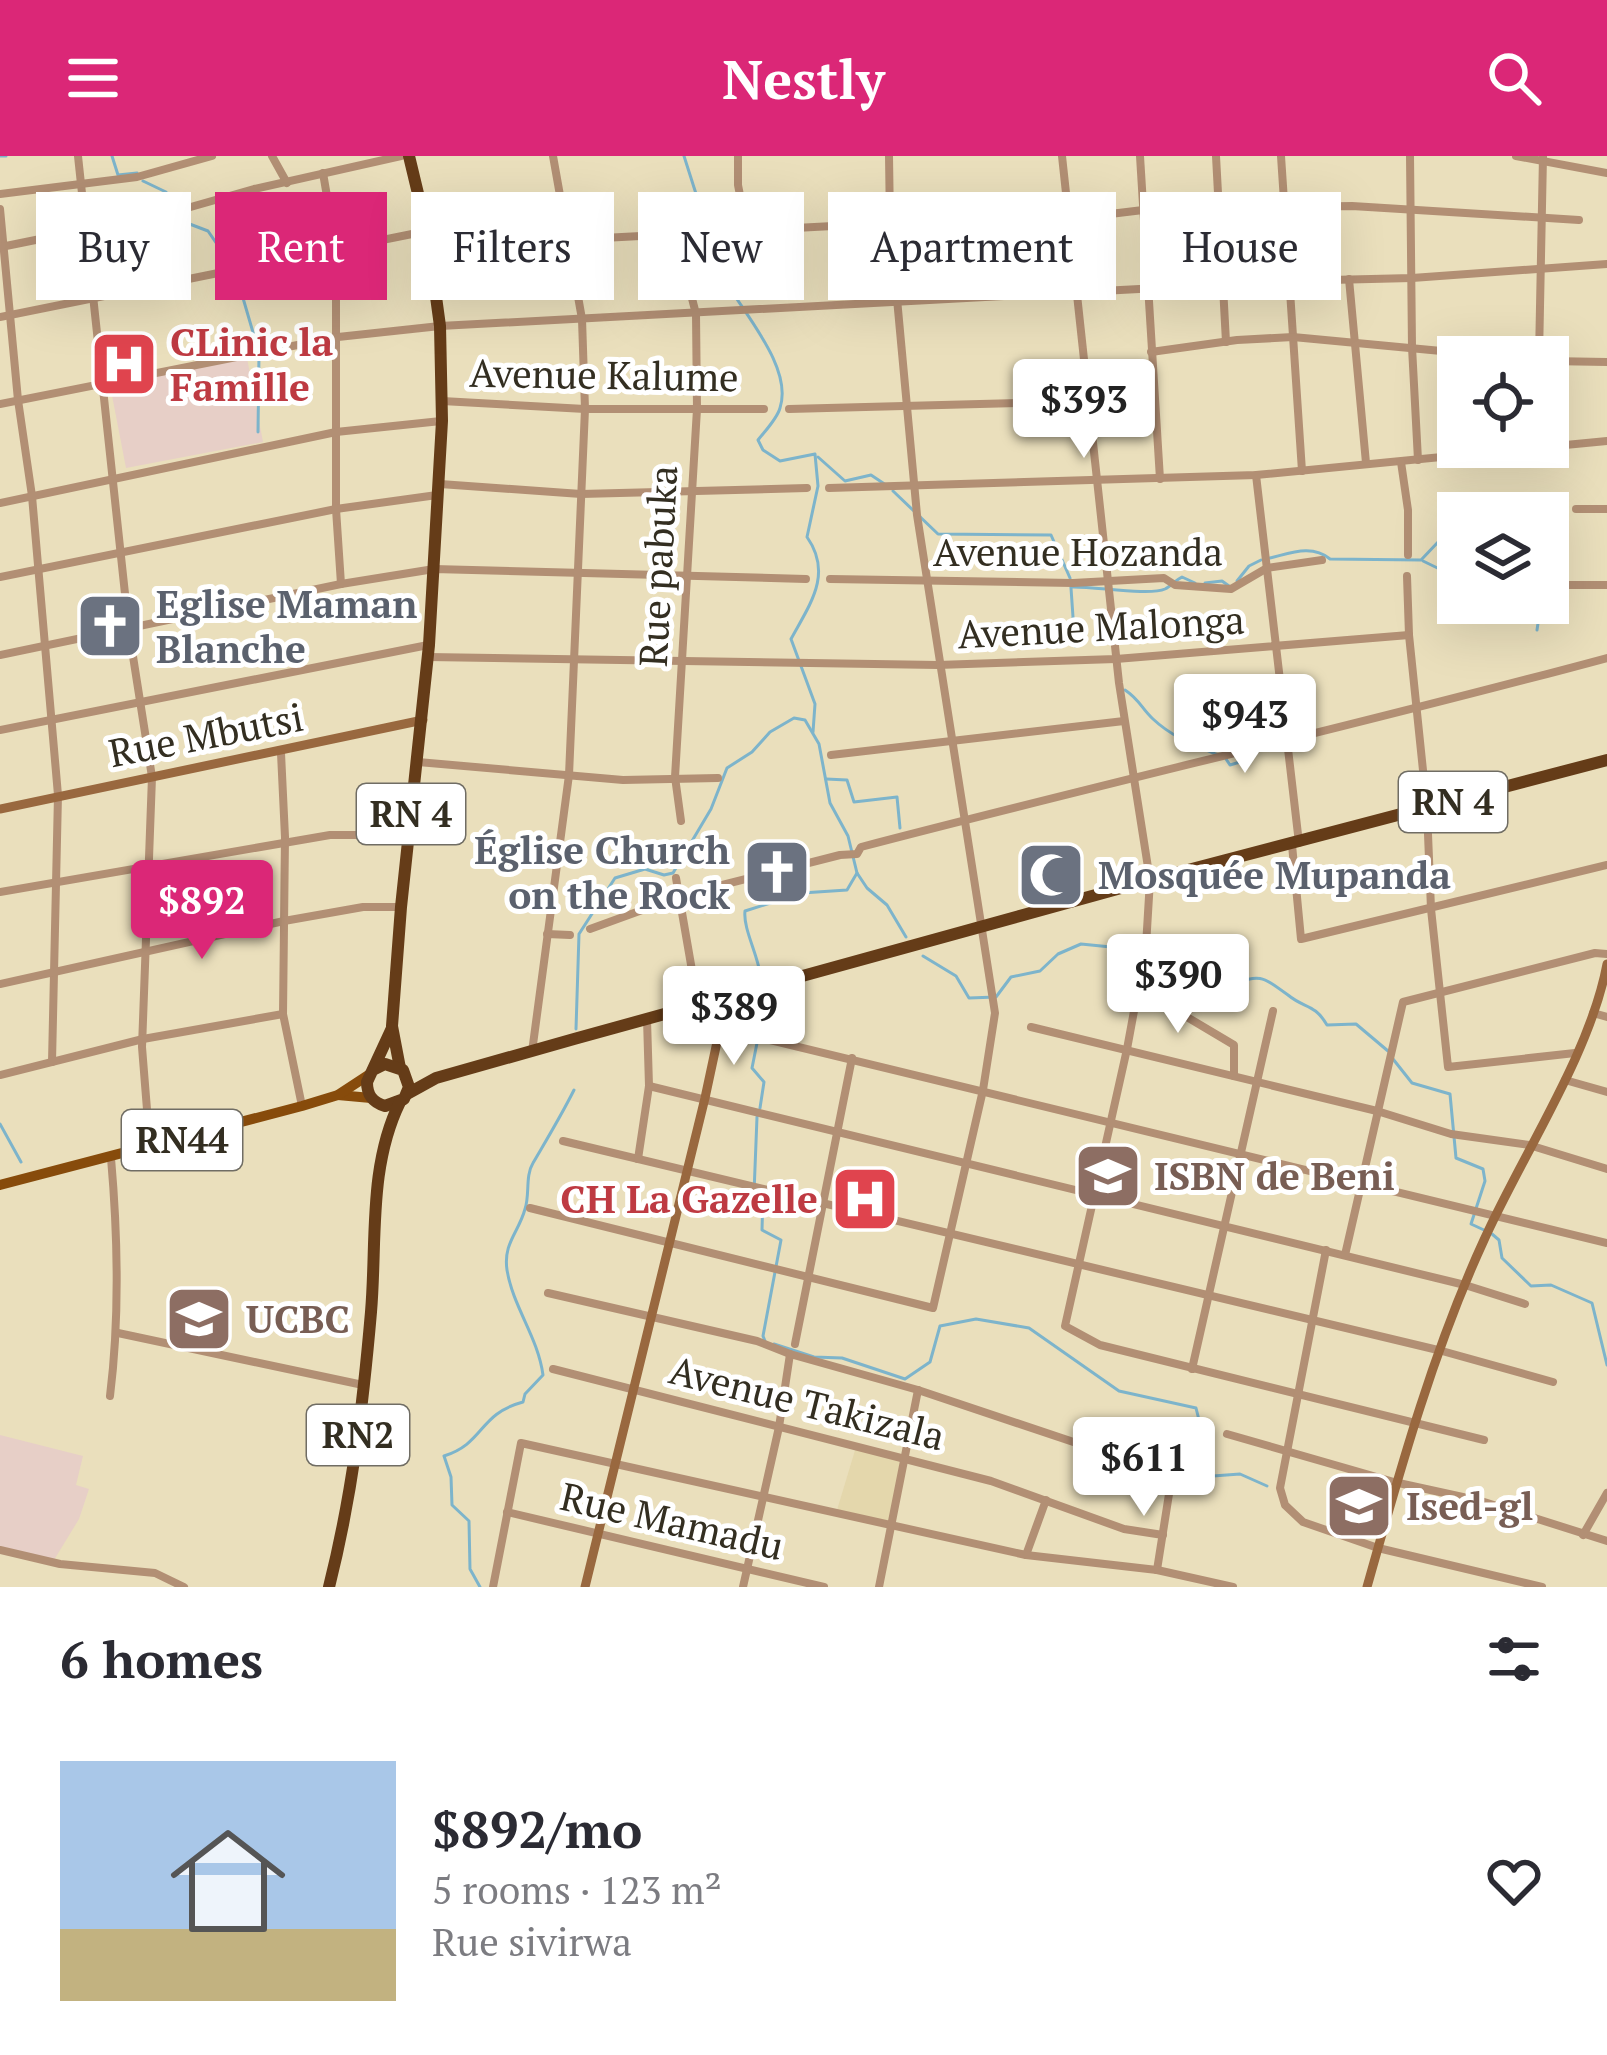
<!DOCTYPE html>
<meta charset="utf-8">
<style>
body{margin:0;font-family:"PT Serif",serif;background:#f2f2f3;color:#2b2b33;height:100vh;display:flex;flex-direction:column;font-size:45px;white-space:nowrap}
*{box-sizing:border-box;margin:0}
p{font-size:39px;color:#7c7c81}
.icon{flex:none;width:66px;height:66px;fill:none;stroke:currentColor;stroke-width:2;stroke-linecap:round;stroke-linejoin:round}
.map{position:relative;height:1431px;overflow:hidden}
.side{display:flex;flex-direction:column;background:#fff;flex:1}
.side>*{flex:none}
.hud{position:absolute;left:36px;top:36px;width:1536px;height:108px;display:flex;gap:24px}
.buttons{position:absolute;left:1437px;top:180px;display:grid;gap:24px}
.buttons a{display:grid;place-items:center;width:132px;height:132px;border-radius:0px;background:#fff;box-shadow:0 12px 48px #0002;font-size:60px}
.price{position:absolute;translate:-50% -102px;padding:0 27px;border-radius:12px;background:#fff;color:#222;font-size:39px;line-height:78px;filter:drop-shadow(0 3px 6px #0008)}
.price::after{content:'';position:absolute;left:50%;top:72px;width:36px;height:27px;margin-left:-18px;background:inherit;clip-path:polygon(0 0,100% 0,50% 100%)}
.price.active{background:#db2777;color:#fff}
ul{padding:0;list-style:none}
li{display:flex;align-items:center;gap:36px;height:300px;padding:0 60px}
li span{display:grid;place-items:center;flex:none;width:336px;height:240px;border-radius:0px;color:#555}
li>.icon{margin-inline-start:auto}
span .icon{width:144px;height:144px;fill:#fffc;stroke-width:1}
li b{font-size:51px}
h2{display:flex;justify-content:space-between;align-items:center;height:144px;padding:0 60px;font-size:51px}
.tag{padding:0 42px;border-radius:0px;background:#fff;box-shadow:0 12px 48px #0002;font-size:42px;line-height:108px}
.tag.active{background:#db2777;color:#fff}
header{display:flex;justify-content:space-between;align-items:center;height:156px;padding:0 60px;background:#db2777;color:#fff;font-size:54px;font-weight:800}
.map>svg:first-child{display:block}
</style>
<header><svg class="icon" aria-label="menu" viewBox="0 0 24 24"><path d="M4 6h16M4 12h16M4 18h16"/></svg>Nestly<svg class="icon" aria-label="search" viewBox="0 0 24 24"><circle cx="10" cy="10" r="6"/><path d="M15 15l6 6"/></svg></header>
<div class="map">
<svg width="1607" height="1431" viewBox="0 0 1607 1431">
<rect width="100%" height="100%" fill="#eadfbc"/>
<path fill="#e4d7ac" d="M856,1291l44,13 -10,63 -53,-13z"/>
<g fill="#e7cfc7">
<path d="M247,202l16,84 -137,26 -16,-83z"/>
<path d="M0,1279l83,21 -7,29 13,4 -10,30 -25,41 -54,-14z"/>
</g>
<g fill="none" stroke-linecap="round" stroke-linejoin="round">
<g stroke="#7db4cb" stroke-width="3">
<path d="M0,0h6"/>
<path d="M112,0l6,19 19,-2"/>
<path d="M684,0l14,44 25,38 -9,22c16,40 81,102 66,148 -3,11 -15,23 -22,32l5,10 17,11 35,-7 3,32 -11,51c26,37 3,67 -16,102l24,65 -2,28"/>
<path d="M143,25l23,11 21,31 21,8 24,35"/>
<path d="M236,118l23,79 -1,79"/>
<path d="M818,301l27,24 26,-6 15,10"/>
<path d="M893,335l45,43 113,1 19,43"/>
<path d="M1472,357c30,-13 65,6 95,-7"/>
<path d="M1270,402c21,-5 42,-14 60,1l91,1 37,-39"/>
<path d="M1423,405l35,17"/>
<path d="M1237,425l12,-15 12,-6"/>
<path d="M1205,427l17,-2 7,5"/>
<path d="M1071,431c22,-1 78,9 94,2 6,-3 11,-9 17,-12l13,6"/>
<path d="M1071,432l4,58"/>
<path d="M1537,474l4,-27"/>
<path d="M1125,534c14,9 17,19 28,29 19,18 41,26 65,36"/>
<path d="M1226,603l4,6 20,-6"/>
<path d="M826,623l21,1 7,22 43,-5 3,31"/>
<path d="M1150,794l45,2 29,35c36,-12 34,-14 64,8 17,14 26,8 39,30l29,-1 32,27"/>
<path d="M923,800l33,20 13,22 27,-1 15,-20 29,-6 18,-17 23,-10 60,6"/>
<path d="M760,817c-3,-20 -17,-45 -15,-62l57,-18 45,-3 10,-17"/>
<path d="M760,871l8,-23"/>
<path d="M576,873l3,-95 36,-56 30,-9 19,6 9,-2 38,-64 16,-41 25,-16 18,-20 24,-14 11,2 14,24 11,59 18,33 9,37 10,15 20,17 19,32"/>
<path d="M757,887l-5,25 12,14 -4,26"/>
<path d="M1393,903l19,24 38,11 6,64 27,11 2,12 -14,43 13,6"/>
<path d="M757,961l-3,76 9,2 -1,35 19,10 -18,96 2,5"/>
<path d="M0,968l21,38"/>
<path d="M1492,1078l7,6 3,18 29,28 20,-1 41,18 15,62"/>
<path d="M774,1188l40,13 28,1 63,21 25,-17 10,-36 36,-7 53,9 90,63 77,17 17,68 27,-2 27,12"/>
<path d="M480,1431l-10,-18 -1,-48 -17,-16 -1,-28 -7,-21c41,-13 34,-42 79,-54l2,-8 18,-19c-5,-38 -30,-68 -36,-105 -4,-27 12,-38 18,-61 5,-14 0,-33 8,-46 14,-24 28,-47 41,-73"/>
</g>
<g stroke="#b28f74" stroke-width="8">
<path d="M78,0l51,475 23,146 -10,270 8,100"/>
<path d="M272,0l15,27"/>
<path d="M738,0v29l9,46"/>
<path d="M1062,0l57,527 31,197 -4,66 -19,103 -62,277 35,19 384,95"/>
<path d="M1140,0l20,323"/>
<path d="M1216,0l10,186"/>
<path d="M1281,0l21,315"/>
<path d="M1410,0l2,191 6,113"/>
<path d="M1516,0l91,17"/>
<path d="M323,17l13,76v260l5,75"/>
<path d="M0,38l137,-17 75,-21"/>
<path d="M0,53l18,191 14,96 26,299 -6,267"/>
<path d="M676,80l20,78 1,95 -22,368 6,44"/>
<path d="M1,91l172,-35 81,-23 147,-33"/>
<path d="M430,91l460,-24 179,-4 74,-9 77,-2 132,-2 227,14"/>
<path d="M1349,123l17,184"/>
<path d="M0,161l427,-86"/>
<path d="M1151,196l86,-12 56,-3 212,20"/>
<path d="M1539,201l4,-201"/>
<path d="M1548,205l59,1"/>
<path d="M442,245l143,8h179"/>
<path d="M0,248l338,-67 102,-11 849,-45 123,-3 195,-14"/>
<path d="M789,253l301,-8"/>
<path d="M1548,278l2,14"/>
<path d="M1401,306l7,48v45"/>
<path d="M1256,319l43,368"/>
<path d="M440,328l141,10 226,-6"/>
<path d="M829,332l427,-13 351,-34"/>
<path d="M0,347l336,-71 105,-11"/>
<path d="M1576,353h31"/>
<path d="M1407,420l2,59 18,174 4,100 17,158 127,-14"/>
<path d="M0,421l336,-68 101,-14"/>
<path d="M830,423l243,4 91,-5 11,7 56,4 36,-21 55,-8"/>
<path d="M1569,429h38"/>
<path d="M0,499l341,-71 93,-15 372,10"/>
<path d="M428,501l510,8 178,-6 293,-24"/>
<path d="M0,574l428,-85"/>
<path d="M281,597l4,84 -2,177 19,92"/>
<path d="M831,599l293,-34"/>
<path d="M418,606l205,18 95,-2"/>
<path d="M1292,689l9,94 306,-74"/>
<path d="M676,722l22,127"/>
<path d="M0,736l330,-57h78"/>
<path d="M590,773l55,-20 6,-6 189,-48 17,-1 4,-7c248,-65 498,-122 746,-189"/>
<path d="M547,778l23,1"/>
<path d="M1139,823l18,5 3,17 74,44v31"/>
<path d="M0,828l284,-63 79,-14h38"/>
<path d="M1593,857l14,4"/>
<path d="M1031,871l346,84 74,23 78,11 78,24"/>
<path d="M720,872l887,215"/>
<path d="M532,896l37,-277 16,-366 -3,-90 -29,-163"/>
<path d="M0,919l143,-36 140,-25"/>
<path d="M1565,924l42,12"/>
<path d="M649,930l816,199 60,19"/>
<path d="M563,985l879,210 111,31"/>
<path d="M638,1003l11,-73 -2,-67"/>
<path d="M530,1052l403,100 50,-218 12,-77 -78,-498 -27,-292 -1,-67"/>
<path d="M1326,1094l-46,238 5,17 18,17 75,26 164,39"/>
<path d="M1345,1099l58,-253 192,-49 12,1"/>
<path d="M548,1137l209,48 33,13 128,36 254,85 -15,95"/>
<path d="M118,1177l245,52"/>
<path d="M795,1188l57,-286"/>
<path d="M553,1213l438,112 133,48 39,6"/>
<path d="M1192,1213l81,-358"/>
<path d="M110,1240c10,-80 8,-158 1,-238"/>
<path d="M1227,1278l167,48 87,19 126,40"/>
<path d="M507,1356l317,75"/>
<path d="M1583,1379l24,-42"/>
<path d="M0,1394l60,14 95,9 29,14"/>
<path d="M1026,1399l20,-55"/>
<path d="M493,1431l28,-144 505,112 131,15 76,17"/>
<path d="M743,1431l36,-160 11,-73"/>
<path d="M879,1431l39,-197"/>
</g>
<g stroke="#99683f" stroke-width="9">
<path d="M0,653l423,-89"/>
<path d="M585,1431l120,-489 15,-70 -2,-28"/>
<path d="M1367,1431c33,-117 66,-236 117,-347 38,-85 106,-185 123,-276"/>
</g>
<g stroke="#874b0b" stroke-width="10">
<path d="M338,939l33,3"/>
<path d="M0,1029l302,-79 36,-11 32,-21"/>
</g>
<g stroke="#653c18" stroke-width="12">
<path d="M400,912l-8,-42 9,-119 28,-262 13,-224 -2,-95 -13,-95 -18,-75"/>
<path d="M373,914l12,-6 18,6 6,17 -5,12 -19,7c-13,-4 -18,-11 -18,-24l25,-54"/>
<path d="M407,938l29,-16 138,-39 576,-159 457,-120"/>
<path d="M329,1431c23,-91 34,-182 42,-275 6,-70 -3,-145 29,-210"/>
</g>
</g>
<defs>
<g id="hospital-square" transform="scale(3.45)"><rect x="-9" y="-9" width="18" height="18" rx="4" fill="#e0444e" stroke="#fff"/><path d="M-5-5h3v3.5h4V-5h3V5h-3V1.5h-4V5h-3Z" fill="#fff"/></g>
<g id="church-square" transform="scale(3.45)"><rect x="-9" y="-9" width="18" height="18" rx="4" fill="#6b7280" stroke="#fff"/><path d="M-1.2-6h2.4v3.5h3.3v2.4h-3.3V6h-2.4V-.1h-3.3v-2.4h3.3Z" fill="#fff"/></g>
<g id="mosque-square" transform="scale(3.45)"><rect x="-9" y="-9" width="18" height="18" rx="4" fill="#6b7280" stroke="#fff"/><path d="M3.5-4.9A6 6 0 1 0 3.5 4.9A5 5 0 1 1 3.5-4.9Z" fill="#fff"/></g>
<g id="university-square" transform="scale(3.45)"><rect x="-9" y="-9" width="18" height="18" rx="4" fill="#8d6e63" stroke="#fff"/><path d="M0-5L7-2L0 1L-7-2ZM-4 1L0 2.5L4 1V4Q0 6-4 4Z" fill="#fff"/></g>
</defs>
<g fill-rule="evenodd">
<use href="#hospital-square" x="124" y="208"/>
<use href="#church-square" x="110" y="470"/>
<use href="#church-square" x="777" y="716"/>
<use href="#mosque-square" x="1051" y="719"/>
<use href="#university-square" x="1108" y="1020"/>
<use href="#hospital-square" x="865" y="1043"/>
<use href="#university-square" x="199" y="1163"/>
<use href="#university-square" x="1359" y="1350"/>
</g>
<g text-anchor="middle" stroke-width="10" stroke-linejoin="round" paint-order="stroke">
<g fill="#fff" stroke="#706d64" stroke-width="3">
<rect x="1399" y="616" width="108" height="60" rx="9"/>
<rect x="357" y="628" width="108" height="60" rx="9"/>
<rect x="122" y="954" width="120" height="60" rx="9"/>
<rect x="307" y="1249" width="102" height="60" rx="9"/>
</g>
<g font-size="36" font-weight="bold" fill="#332e21">
<text x="1453" y="659">RN 4</text>
<text x="411" y="671">RN 4</text>
<text x="182" y="997">RN44</text>
<text x="358" y="1292">RN2</text>
</g>
<g font-size="39" font-weight="bold" fill="#be3a42" stroke="#fff" text-anchor="start">
<text x="170" y="200">CLinic la<tspan x="170" dy="45">Famille</tspan></text>
<text x="818" y="1057" text-anchor="end">CH La Gazelle</text>
</g>
<g font-size="39" fill="#332e21" stroke="#fff">
<text transform="translate(604 219) rotate(1)" y="14">Avenue Kalume</text>
<text x="1078" y="410">Avenue Hozanda</text>
<text transform="translate(658 410) rotate(-87)" y="14">Rue pabuka</text>
<text transform="translate(1101 471) rotate(-3)" y="14">Avenue Malonga</text>
<text transform="translate(206 579) rotate(-11)" y="14">Rue Mbutsi</text>
<text transform="translate(807 1247) rotate(14)" y="14">Avenue Takizala</text>
<text transform="translate(672 1365) rotate(13)" y="14">Rue Mamadu</text>
</g>
<g font-size="39" font-weight="bold" fill="#5b616d" stroke="#fff" text-anchor="start">
<text x="156" y="462">Eglise Maman<tspan x="156" dy="45">Blanche</tspan></text>
<text x="730" y="708" text-anchor="end">Église Church<tspan x="730" dy="45">on the Rock</tspan></text>
<text x="1098" y="733">Mosquée Mupanda</text>
</g>
<g font-size="39" font-weight="bold" fill="#785e54" stroke="#fff" text-anchor="start">
<text x="1154" y="1034">ISBN de Beni</text>
<text x="246" y="1177">UCBC</text>
<text x="1406" y="1364">Ised-gl</text>
</g>
</g>
</svg>
<div class="buttons">
<a><svg class="icon" aria-label="locate" viewBox="0 0 24 24"><circle cx="12" cy="12" r="6"/><path d="M12 2v4M12 18v4M2 12h4M18 12h4"/></svg></a>
<a><svg class="icon" aria-label="layers" viewBox="0 0 24 24"><path d="M12 4l9 5-9 5-9-5zM3 14l9 5 9-5"/></svg></a>
</div>
<b class="price" style="left:1084px;top:305px">$393</b>
<b class="price" style="left:1245px;top:620px">$943</b>
<b class="price active" style="left:202px;top:806px">$892</b>
<b class="price" style="left:1178px;top:880px">$390</b>
<b class="price" style="left:734px;top:912px">$389</b>
<b class="price" style="left:1144px;top:1363px">$611</b>
<div class="hud">
<a class="tag">Buy</a>
<a class="tag active">Rent</a>
<a class="tag">Filters</a>
<a class="tag">New</a>
<a class="tag">Apartment</a>
<a class="tag">House</a>
</div>
</div>
<section class="side">
<h2>6 homes<svg class="icon" aria-label="filters" viewBox="0 0 24 24"><path d="M4 7h16M4 17h16"/><circle cx="9" cy="7" r="2"/><circle cx="15" cy="17" r="2"/></svg></h2>
<ul>
<li><span style="background:linear-gradient(#a9c7e8 70%,#c2b280 0)"><svg class="icon" aria-label="home" viewBox="0 0 24 24"><path d="M3 11l9-7 9 7M6 9v11h12V9"/></svg></span><div><b>$892/mo</b><p>5 rooms · 123 m²</p><p>Rue sivirwa</p></div><svg class="icon" aria-label="heart" viewBox="0 0 24 24"><path d="M12 20l-8-8c-3-5 5-10 8-4 3-6 11-1 8 4z"/></svg></li>
</ul>
</section>
